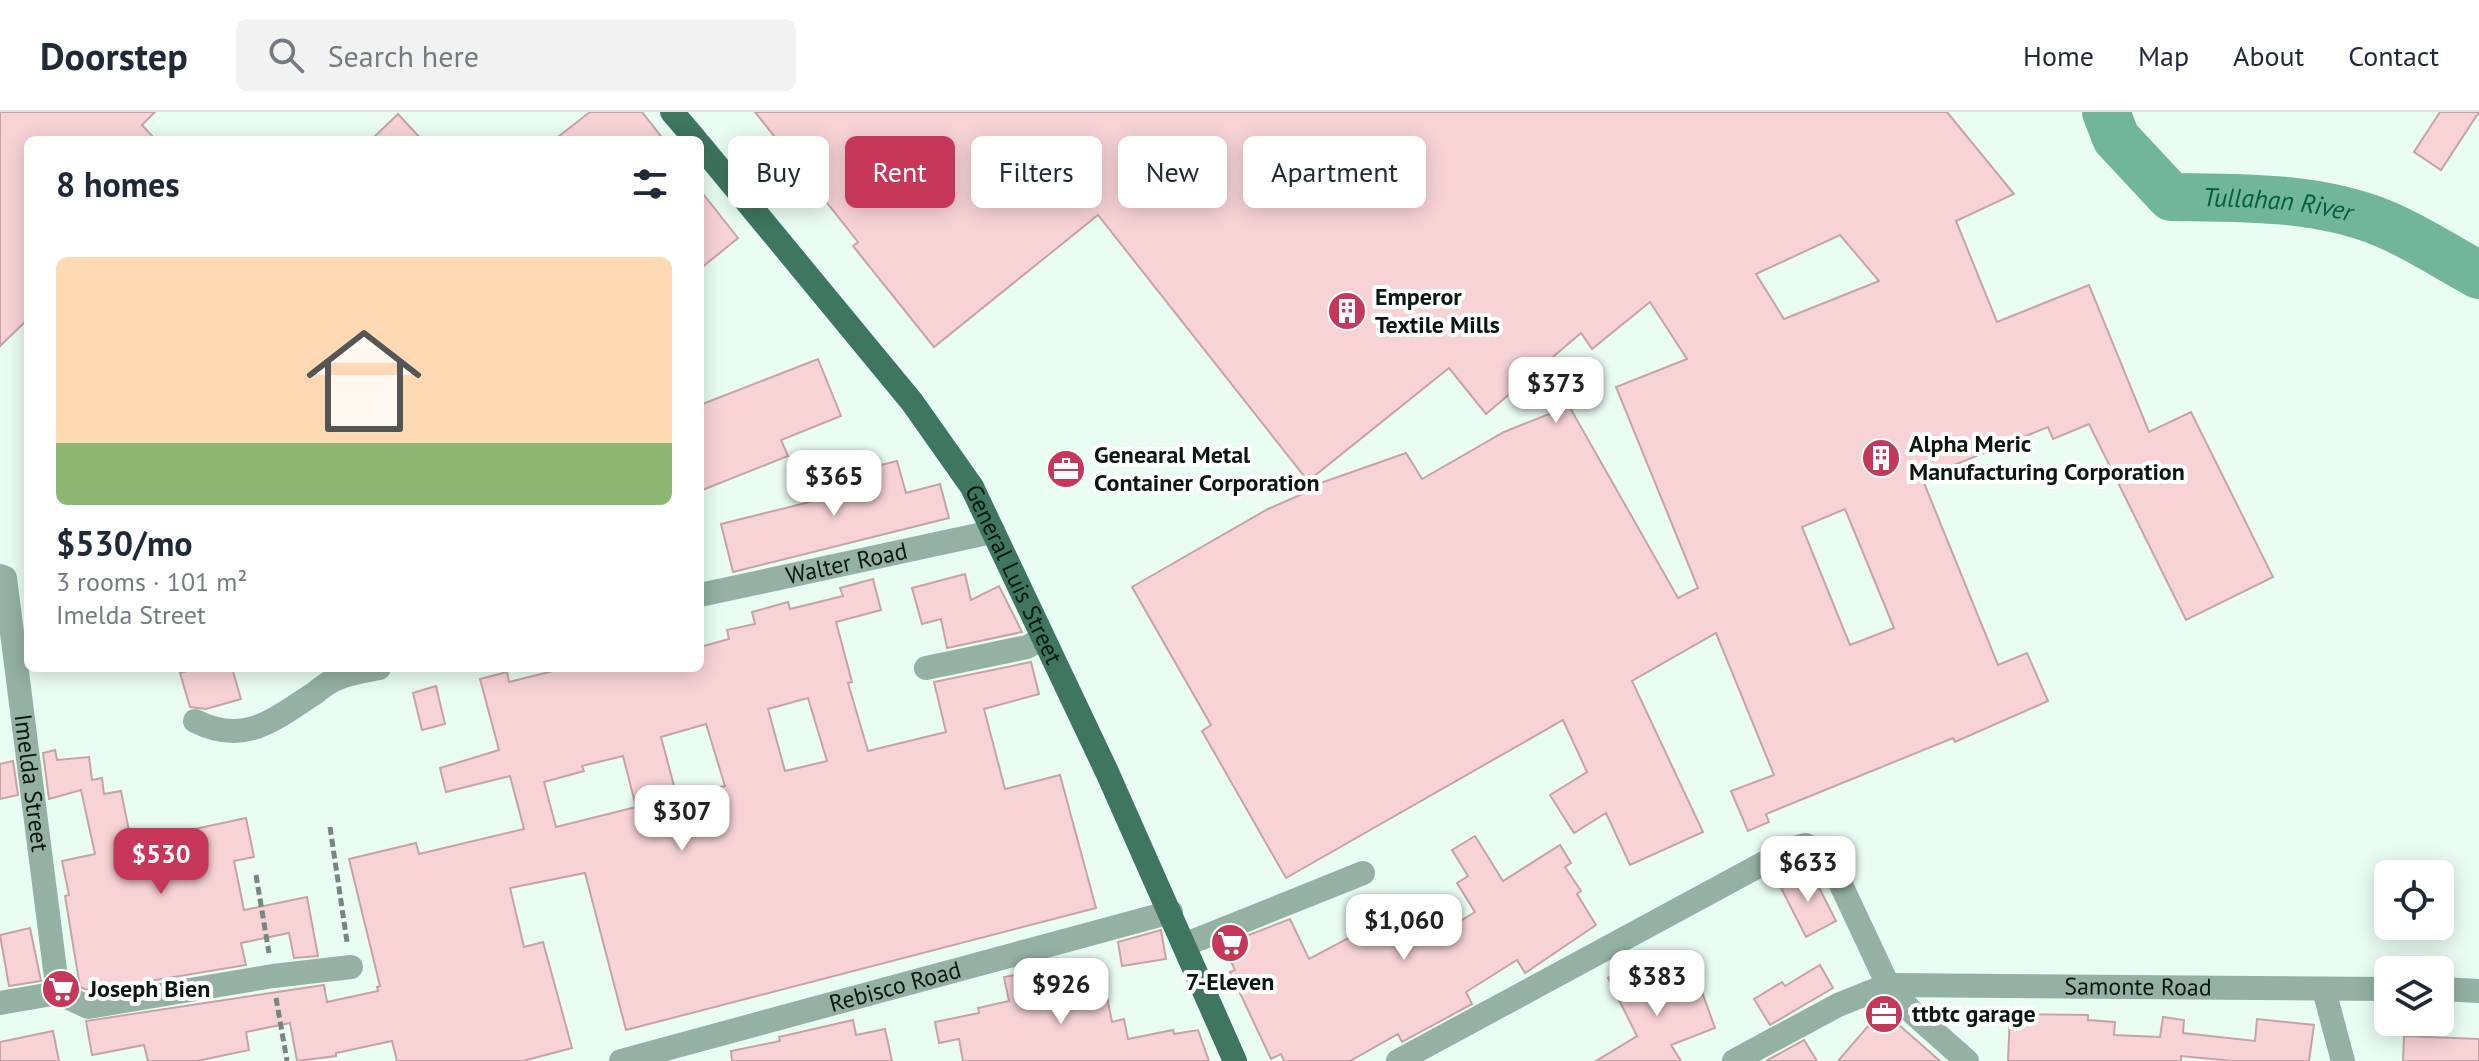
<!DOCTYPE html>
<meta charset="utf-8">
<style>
body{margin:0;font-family:"PT Sans",sans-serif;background:#f2f2f3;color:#1f2937;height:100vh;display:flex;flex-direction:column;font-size:30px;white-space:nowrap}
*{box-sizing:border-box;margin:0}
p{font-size:26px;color:#747a83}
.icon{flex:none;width:44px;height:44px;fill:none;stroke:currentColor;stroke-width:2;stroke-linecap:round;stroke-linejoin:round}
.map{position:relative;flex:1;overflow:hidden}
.panel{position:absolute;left:24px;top:24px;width:680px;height:536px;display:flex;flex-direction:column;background:#fff;border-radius:12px;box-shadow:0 4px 20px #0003}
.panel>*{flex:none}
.top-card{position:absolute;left:728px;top:24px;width:760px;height:72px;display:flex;gap:16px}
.tools{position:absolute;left:2374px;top:748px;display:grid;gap:16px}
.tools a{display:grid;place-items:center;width:80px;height:80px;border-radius:12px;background:#fff;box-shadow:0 4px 20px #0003;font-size:40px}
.price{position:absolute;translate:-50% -68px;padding:0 18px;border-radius:16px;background:#fff;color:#222;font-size:26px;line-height:52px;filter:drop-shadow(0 2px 4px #0008)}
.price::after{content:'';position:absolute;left:50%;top:48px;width:24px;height:18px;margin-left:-12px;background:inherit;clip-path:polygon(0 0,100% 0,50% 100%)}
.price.active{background:#c73759;color:#fff}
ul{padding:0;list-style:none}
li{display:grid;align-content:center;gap:16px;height:424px;padding:0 32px}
li span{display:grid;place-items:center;height:248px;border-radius:12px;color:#555}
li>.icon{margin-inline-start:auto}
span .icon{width:144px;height:144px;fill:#fffc;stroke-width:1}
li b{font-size:34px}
h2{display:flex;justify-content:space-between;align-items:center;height:96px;padding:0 32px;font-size:34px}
.pill{padding:0 28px;border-radius:12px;background:#fff;box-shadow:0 4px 20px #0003;font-size:28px;line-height:72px}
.pill.active{background:#c73759;color:#fff}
header{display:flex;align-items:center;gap:48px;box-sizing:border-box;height:112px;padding:0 40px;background:#fff;border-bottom:2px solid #e0e1e3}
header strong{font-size:38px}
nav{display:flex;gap:44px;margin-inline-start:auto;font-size:28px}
.search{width:560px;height:72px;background:#f2f2f3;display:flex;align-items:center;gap:20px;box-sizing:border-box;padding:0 28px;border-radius:12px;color:#747a83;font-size:30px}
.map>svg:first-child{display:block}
</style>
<header>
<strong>Doorstep</strong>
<div class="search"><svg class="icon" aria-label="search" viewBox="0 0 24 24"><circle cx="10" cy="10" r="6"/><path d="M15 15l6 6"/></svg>Search here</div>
<nav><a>Home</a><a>Map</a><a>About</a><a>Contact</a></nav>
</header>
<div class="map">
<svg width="2479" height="949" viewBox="0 0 2479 949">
<rect width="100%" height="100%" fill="#e9fdf3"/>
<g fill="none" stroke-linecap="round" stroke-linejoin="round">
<path stroke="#71b698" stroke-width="48" id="s1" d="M2106,0l10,26 55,59c70,1 145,-1 211,26 33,13 65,35 97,52"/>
</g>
<g fill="#f8d3d6" stroke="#c6a3a6" stroke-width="2" fill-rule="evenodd">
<path d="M0,0h155l-13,13 14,15h-128v179l-28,27z"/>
<path d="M590,0h52l22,28h-110z"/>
<path d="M755,0h1192l67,82 -58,27 41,101 92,-37 60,147 42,-20 82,165 -87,43 -97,-196 -36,15 -5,-12 -126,51 76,187 29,-12 21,48 -93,41 -2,-4 -187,76 3,8 -21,9 -17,-40 43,-16 -58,-142 -84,48 71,151 -73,33 -24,-52 -32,20 -24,-38 37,-23 -24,-52 -277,158 -84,-147 9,-6 -79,-138 136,-78 46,-20 -2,-3 94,-33 16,26 82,-47 65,-26 109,192 20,-10 -82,-201 71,-28 -37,-57 -58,47 -11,-16 -95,81 -37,-46 -141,113 -210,-266 -164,132 -81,-101 5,-4zM1840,123l39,46 -95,38 -28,-45zM1845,397l49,119 -44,17 -48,-118z"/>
<path d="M2440,0h39l-38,58 -27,-18z"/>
<path d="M398,2l24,26h-51z"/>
<path d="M700,78l38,48 -38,31z"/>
<path d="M818,247l23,57 -60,24 7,16 -88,35v-86z"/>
<path d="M897,349l9,32 34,-9 9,34 -216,54 -12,-48 113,-28 -4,-18z"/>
<path d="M965,462l6,26 28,-14 23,46 -75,16 -6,-29 -19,5 -10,-36z"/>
<path d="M873,467l8,31 -45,12 16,60 -4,1 20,68 78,-19 -12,-50 97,-20 8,32 -55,15 21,80 55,-14 36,133 -470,122 -41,-157 -75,15 14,59 19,-5 29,106 -49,13h-126l-5,-20 -56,12v3l-39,5 -7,-38 -44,9 3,18 -52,11h-49l-4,-16 -52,10 -6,-34 238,-36 3,17 51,-11 -1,-4 3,-1 -31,-127 67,-16 3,11 105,-25 -14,-53 -64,16 -6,-24 59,-18 -19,-71 27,-7 2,10 56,-14h135v-21l29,-8 -2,-9 28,-6 -3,-12 36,-10 2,7 53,-13 -3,-8zM808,586l19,63 -42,10 -17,-62zM706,612l19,62 -48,11 -16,-60zM623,644l13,51 -80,20 -12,-45 40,-11 -2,-5z"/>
<path d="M196,556h36l9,31 -35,10 -16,-2 -10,-34z"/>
<path d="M436,574l9,38 -23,6 -9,-37z"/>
<path d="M55,638l2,10 32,-3 3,23 10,-2 2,16 17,-3 14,70 45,-10 -4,-18 70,-15 8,39 -20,4 10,49 63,-13 11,59 -24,2 -5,-25 -48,10 5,22 -156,26 -10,-4 -15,-91 4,-1 -7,-34 33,-7 -14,-64 -32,9 -6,-46z"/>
<path d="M13,649l5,34 -18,4v-35z"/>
<path d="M1475,724l28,45 57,-36 11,18 -6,4 16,24 -4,3 19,31 -71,48 -8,-13 -51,32 6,12 -70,38 -4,-8 -48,27h-66l-3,-7 -10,5 -41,-87 5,-2 -12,-25 67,-26 19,40 74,-39 -1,-2 33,-21 24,37 36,-22 -18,-29 11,-7 -16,-26z"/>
<path d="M1811,760l25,49 -30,16 -25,-49z"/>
<path d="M30,816l11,53 -32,5 -9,-51z"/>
<path d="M1161,818l5,29 -44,7 -4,-24z"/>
<path d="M1636,852l14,30 26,-14 11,18 15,-6 13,36 -44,17 10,16h-85l41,-25 -29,-58z"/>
<path d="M1820,853l13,23 -63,37 -16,-26 28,-17 3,4z"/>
<path d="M1101,854l11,56 12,-3 4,20 45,-9 1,4 24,-4 11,31h-246l-4,-22 -20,4 -4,-21 44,-9 -1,-5 31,-7 -5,-24 29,-5 2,7z"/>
<path d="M1882,898l58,51h-102z"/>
<path d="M2010,902l78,1v5l27,2 -1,13 46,2 3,-20 21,3 -1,13 72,8 2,-22 57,6 -5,36h-76l-52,-5v5h-173z"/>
<path d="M853,908l3,15 29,-6 7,32h-160l-1,-10 49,-10 -1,-4z"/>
<path d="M53,919l6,30h-59v-19z"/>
<path d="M2404,924l75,3v22h-76z"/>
<path d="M1804,928l13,21h-51z"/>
</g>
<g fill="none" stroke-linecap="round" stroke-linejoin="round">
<g stroke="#77877f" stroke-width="5" stroke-dasharray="8 4" stroke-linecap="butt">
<path d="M330,715l17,115"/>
<path d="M256,763l13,78"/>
<path d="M276,886l11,63"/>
</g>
<g stroke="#94b1a3" stroke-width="24">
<path id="s2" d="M0,464l5,2 53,415"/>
<path id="s3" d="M700,483l292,-63"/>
<path d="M926,556l101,-21 15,-8"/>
<path d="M195,609c50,25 78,-1 120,-28 6,-5 14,-11 21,-14 13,-6 29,-8 43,-11"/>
<path d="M1184,833l179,-72"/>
<path d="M2440,877l39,2"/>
<path d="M2324,878l19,71"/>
<path d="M0,891l58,-10 30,14 185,-31 78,-9"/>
<path id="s4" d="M621,949l550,-149"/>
<path d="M1398,949l392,-212 16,-4 16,9 13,18 53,113 26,29 53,47"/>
<path id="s5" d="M1734,949l104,-56 50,-20 500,4"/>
</g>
<g stroke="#3e765f" stroke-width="24">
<path d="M672,0l24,28"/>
<path id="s6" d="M700,33l212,257 60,85 135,285 128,289"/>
</g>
</g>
<defs>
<g id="building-disc" transform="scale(2)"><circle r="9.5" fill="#c73759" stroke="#fff"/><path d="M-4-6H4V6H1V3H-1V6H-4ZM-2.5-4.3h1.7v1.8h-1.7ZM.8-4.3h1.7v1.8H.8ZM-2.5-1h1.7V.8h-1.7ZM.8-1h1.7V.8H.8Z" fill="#fff"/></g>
<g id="office-disc" transform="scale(2)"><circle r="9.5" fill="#c73759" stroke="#fff"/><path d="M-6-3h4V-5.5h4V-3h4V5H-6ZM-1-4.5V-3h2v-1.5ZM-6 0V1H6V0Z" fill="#fff"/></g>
<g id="supermarket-disc" transform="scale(2)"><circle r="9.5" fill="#c73759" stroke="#fff"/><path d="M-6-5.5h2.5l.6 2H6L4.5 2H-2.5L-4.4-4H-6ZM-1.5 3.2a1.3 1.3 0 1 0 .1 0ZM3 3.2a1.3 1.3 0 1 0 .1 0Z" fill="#fff"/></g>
</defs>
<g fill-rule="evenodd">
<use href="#building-disc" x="1347" y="199"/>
<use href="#building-disc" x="1881" y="346"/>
<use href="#office-disc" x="1066" y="357"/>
<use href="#supermarket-disc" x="1230" y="831"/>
<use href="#supermarket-disc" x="61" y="877"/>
<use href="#office-disc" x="1884" y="902"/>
</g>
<g text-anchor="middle" stroke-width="8" stroke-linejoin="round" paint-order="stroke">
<g font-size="24" font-weight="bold" fill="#0b1712" stroke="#fff" text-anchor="start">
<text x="1375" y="193">Emperor<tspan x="1375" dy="28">Textile Mills</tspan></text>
<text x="1909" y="340">Alpha Meric<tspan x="1909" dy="28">Manufacturing Corporation</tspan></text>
<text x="1094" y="351">Genearal Metal<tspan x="1094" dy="28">Container Corporation</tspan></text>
<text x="1230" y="878" text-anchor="middle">7-Eleven</text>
<text x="89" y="885">Joseph Bien</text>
<text x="1912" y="910">ttbtc garage</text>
</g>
<g font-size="24" fill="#0b1712" stroke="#fff">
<text dy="8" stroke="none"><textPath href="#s3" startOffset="150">Walter Road</textPath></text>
<text dy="8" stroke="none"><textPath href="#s6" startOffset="534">General Luis Street</textPath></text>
<text dy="8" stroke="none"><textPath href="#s2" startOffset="212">Imelda Street</textPath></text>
<text dy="8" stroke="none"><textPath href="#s4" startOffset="284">Rebisco Road</textPath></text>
<text dy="8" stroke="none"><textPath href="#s5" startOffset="422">Samonte Road</textPath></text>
</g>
<g font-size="26" font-style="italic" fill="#016044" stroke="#fff">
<text dy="9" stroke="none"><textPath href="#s1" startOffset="216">Tullahan River</textPath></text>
</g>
</g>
</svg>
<div class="tools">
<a><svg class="icon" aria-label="locate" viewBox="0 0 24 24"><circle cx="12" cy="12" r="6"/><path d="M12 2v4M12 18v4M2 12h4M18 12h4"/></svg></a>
<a><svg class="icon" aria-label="layers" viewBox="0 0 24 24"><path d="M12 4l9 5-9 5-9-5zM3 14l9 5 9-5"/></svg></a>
</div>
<b class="price" style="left:1556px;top:313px">$373</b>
<b class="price" style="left:834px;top:406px">$365</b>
<b class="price" style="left:682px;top:741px">$307</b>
<b class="price active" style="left:161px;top:784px">$530</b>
<b class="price" style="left:1808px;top:792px">$633</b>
<b class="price" style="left:1404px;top:850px">$1,060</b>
<b class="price" style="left:1657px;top:906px">$383</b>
<b class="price" style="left:1061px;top:914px">$926</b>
<div class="top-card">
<a class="pill">Buy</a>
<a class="pill active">Rent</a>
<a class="pill">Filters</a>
<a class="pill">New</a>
<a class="pill">Apartment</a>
</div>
<section class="panel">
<h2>8 homes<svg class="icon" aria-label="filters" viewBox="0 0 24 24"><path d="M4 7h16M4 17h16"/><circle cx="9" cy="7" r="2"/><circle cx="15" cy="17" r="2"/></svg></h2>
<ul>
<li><span style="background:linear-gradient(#ffd9b3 75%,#8fb573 0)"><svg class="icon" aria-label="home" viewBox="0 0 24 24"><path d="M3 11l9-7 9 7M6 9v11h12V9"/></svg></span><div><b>$530/mo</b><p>3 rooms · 101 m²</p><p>Imelda Street</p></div></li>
</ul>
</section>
</div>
